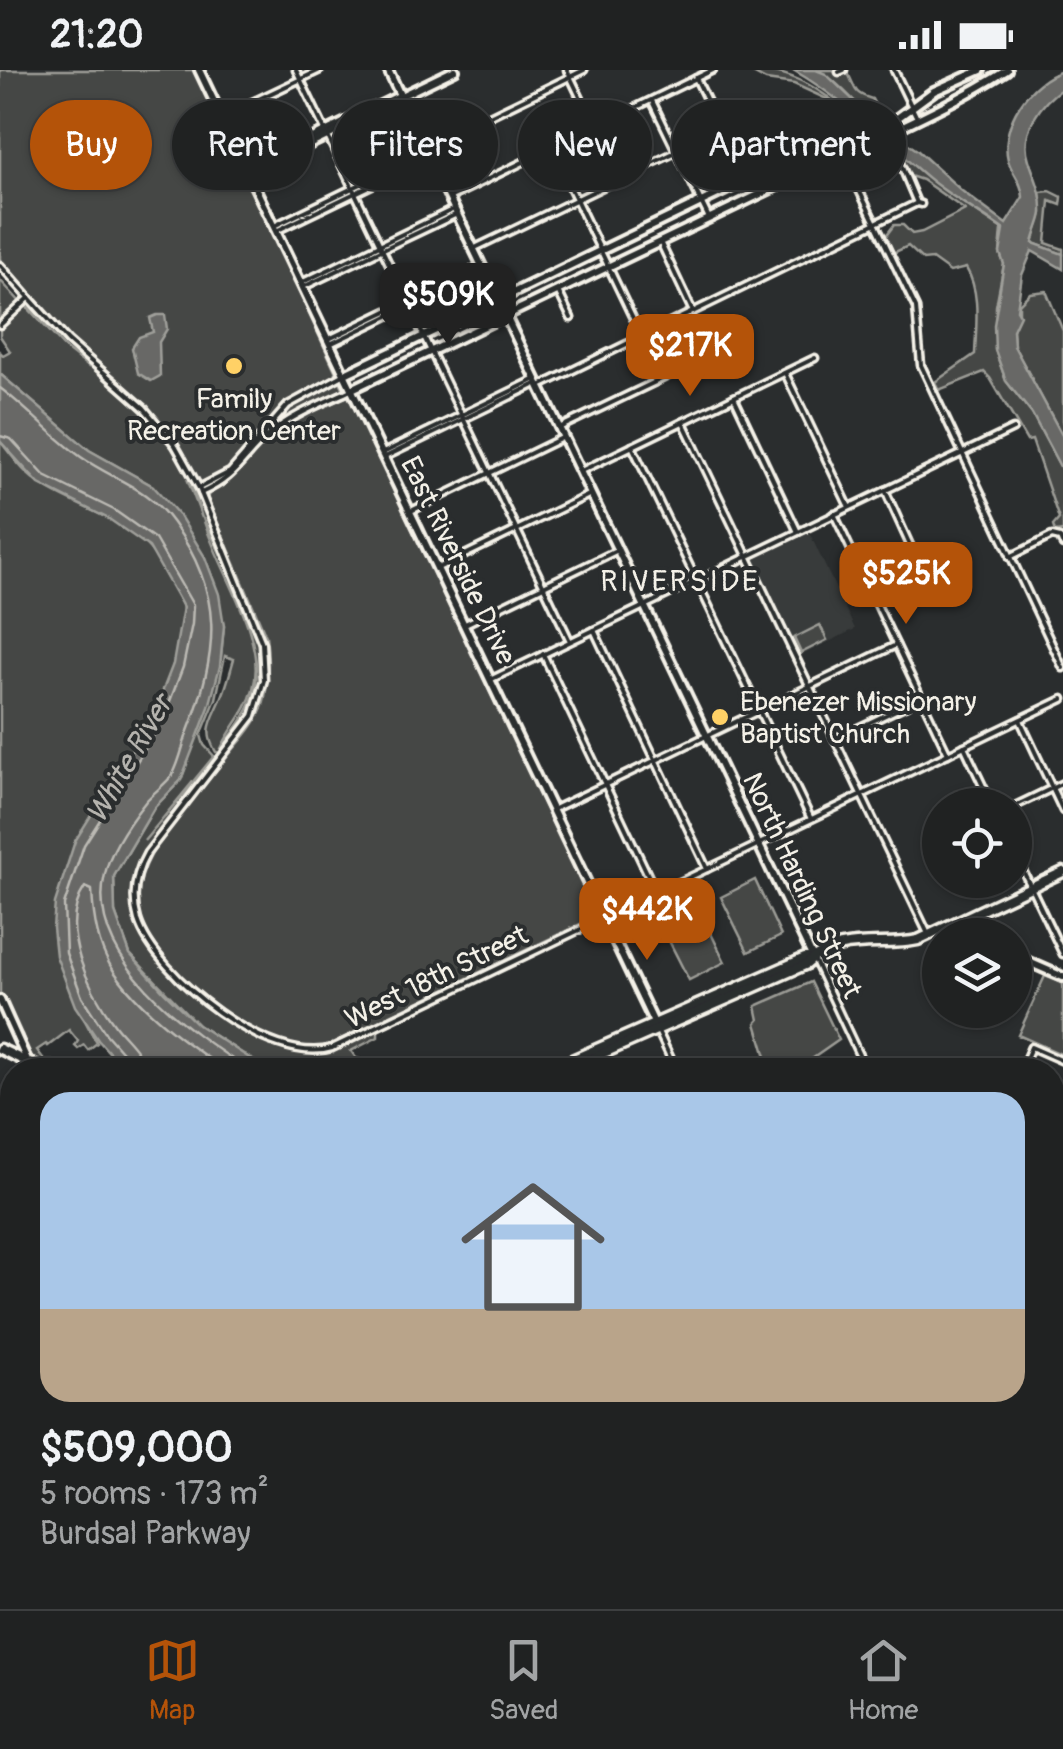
<!DOCTYPE html>
<meta charset="utf-8">
<style>
body{margin:0;font-family:Pangolin,sans-serif;background:#2d2f2f;color:#f1f3f6;height:100vh;display:flex;flex-direction:column;font-size:38px;white-space:nowrap}
*{box-sizing:border-box;margin:0}
p{font-size:32px;color:#a2a4a5}
.icon{flex:none;width:55px;height:55px;fill:none;stroke:currentColor;stroke-width:2;stroke-linecap:round;stroke-linejoin:round}
.map{position:relative;flex:1;overflow:hidden}
.panel{position:absolute;left:0px;top:988px;width:1065px;height:552px;display:flex;flex-direction:column;background:#202222;border-radius:40px 40px 0 0;box-shadow:0 2px 8px #0004,0 0 0 2px #3d3f40}
.panel>*{flex:none}
.top-card{position:absolute;left:30px;top:30px;width:1005px;height:90px;display:flex;gap:20px}
.fabs{position:absolute;left:922px;top:718px;display:grid;gap:20px}
.fabs a{display:grid;place-items:center;width:110px;height:110px;border-radius:50%;background:#202222;box-shadow:0 2px 8px #0004,0 0 0 2px #3d3f40;font-size:50px}
.price{position:absolute;translate:-50% -85px;padding:0 22px;border-radius:20px;background:#b45309;color:#fff;font-size:32px;line-height:65px;filter:drop-shadow(0 2px 5px #0008)}
.price::after{content:'';position:absolute;left:50%;top:60px;width:30px;height:22px;margin-left:-15px;background:inherit;clip-path:polygon(0 0,100% 0,50% 100%)}
.price.current{background:#222;color:#fff}
ul{padding:0;list-style:none}
li{display:grid;align-content:center;gap:20px;height:530px;padding:0 40px}
li+li{border-top:2px solid #3d3f40}
li span{display:grid;place-items:center;height:310px;border-radius:30px;color:#555}
li>.icon{margin-inline-start:auto}
span .icon{width:180px;height:180px;fill:#fffc;stroke-width:1}
li b{font-size:42px}
.tag{padding:0 35px;border-radius:45px;background:#202222;box-shadow:0 2px 8px #0004,0 0 0 2px #3d3f40;font-size:35px;line-height:90px}
.tag.current{background:#b45309;color:#fff}
.status{display:flex;justify-content:space-between;align-items:center;height:70px;padding:0 50px;background:#202222;direction:ltr}
.status svg{height:28px;fill:currentColor}
.dock{display:flex;justify-content:space-around;align-items:center;height:140px;border-top:2px solid #3d3f40;background:#202222;font-size:28px;color:#a2a4a5}
.dock a{display:grid;justify-items:center;gap:5px}
.dock .current{color:#b45309}
.map>svg:first-child{display:block}
</style>
<div class="status"><b>21:20</b><svg viewBox="0 0 49 12"><path d="M0 12V9h3v3zM5 12V6h3v6zM10 12V3h3v9zM15 12V0h3v12zM26 1h20v11H26zM47 4h2v5h-2z"/></svg></div>
<div class="map">
<svg width="1063" height="1539" viewBox="0 0 1063 1539">
<rect width="100%" height="100%" fill="#2a2d2e"/>
<filter id="ink" filterUnits="userSpaceOnUse"><feTurbulence type="fractalNoise" baseFrequency=".01" numOctaves="2"/><feDisplacementMap in="SourceGraphic" scale="20" xChannelSelector="R" yChannelSelector="G"/><feConvolveMatrix kernelMatrix="1 2 1 2 8 2 1 2 1" color-interpolation-filters="sRGB"/></filter>
<g filter="url(#ink)">
<g fill="#373a3a">
<path d="M809,462l46,97 -55,27 -46,-98z"/>
<path d="M1063,1419v120h-29l-7,-11h25l1,-104z"/>
</g>
<g fill="#444645" stroke="#9c9c96" stroke-width="2.5" fill-rule="evenodd">
<path d="M0,0h197l147,320 -59,29 -8,9 71,-32 249,520 -275,132c-47,1 -86,-27 -122,-55 -119,-94 -41,-150 29,-238 12,-15 28,-31 34,-50 6,-21 6,-48 3,-69l-59,-138 4,-8 21,-13 17,-19 -20,18 -27,11 -39,-58 -26,-28 -75,-67 -62,-74z"/>
<path d="M755,0c41,0 84,29 107,61l-28,4 -1,-4 8,-4 -10,-26 -37,-17 -28,-4 -13,-7z"/>
<path d="M816,0h29c13,15 3,22 27,29l12,23 -6,3 -8,-8 9,2c-24,-11 -38,-38 -63,-49z"/>
<path d="M882,68l62,52 58,39 -2,24 4,11 -8,42 -1,44 11,31 26,33 31,58v59l-8,1 -2,-6 6,-7 -27,-79 -5,1 -37,-63 -6,-6 -45,18 -4,-8 40,-28c1,-28 6,-62 -9,-86l-16,4 -18,-13 -9,1 -15,-14 -15,7 -8,-16 9,-12h9l9,9 10,-2 43,-22 -43,-30 -12,-4 -11,-20 -20,-17z"/>
<path d="M1050,121l12,6 -1,8 -11,-4 -4,42 17,6v5l-30,-11 9,-30 -2,-21z"/>
<path d="M0,210l21,23 -21,20z"/>
<path d="M1046,221l17,40v106l-49,-91 -1,-16 6,-15v-11l11,-11z"/>
<path d="M30,233c17,19 34,40 54,57 43,38 84,70 108,123l-4,-2 14,37 -10,-34c23,53 82,154 67,210 -6,23 -22,40 -36,59l-7,-1c-14,-22 -3,-33 5,-53 6,-13 9,-27 13,-40l-9,-3 -9,43 -15,36 3,10 10,11 -70,85 72,-84v4c-26,33 -74,79 -83,120 -15,72 114,173 180,173 23,0 43,-17 65,-23v6l-27,14 5,7 41,12h-30l-35,-10h-21l21,1 26,9h-90l-70,-45 -68,-71 -15,-42 -1,-36 40,-68 27,-28 39,-114 4,-40 -71,-140 -64,-36 -89,-76v-22l3,3 7,-4 -10,-15v-9l25,-22 42,45 23,18 -64,-64zM203,448c20,39 62,129 52,172 -5,23 -21,41 -35,61 8,-21 27,-38 33,-62 15,-52 -36,-121 -50,-171z"/>
<path d="M0,371c12,15 25,34 42,44 33,22 77,31 105,61 9,8 14,22 20,32 5,9 12,18 15,27 5,15 -4,37 -7,52 -34,147 -175,219 -78,386l-9,7 -4,-5 -6,4 -3,-3 3,-5 -9,-11 -21,16 -2,-2 -9,6 8,11h6l-3,6 -19,-11 -7,-22 -4,-1 -18,-38z"/>
<path d="M820,555l7,15 -26,13 -7,-15z"/>
<path d="M755,810l26,56 -33,16 -27,-55z"/>
<path d="M697,835l28,57 -36,18 -29,-57z"/>
<path d="M1045,906l18,7v72l-45,-20z"/>
<path d="M811,912l28,58 -43,30h-26l-14,-47 3,-3 -3,-14z"/>
<path d="M1052,1101l11,1v65l-10,-11z"/>
<path d="M1053,1206l10,3v21l-4,6 4,11v110l-10,6 -1,-86 3,1 -3,-4z"/>
<path d="M978,1528h63l10,11h-68z"/>
</g>
<g fill="#676866" stroke="#9f9f9a" stroke-width="2.5">
<path d="M793,0h23l10,4 51,49 40,27 45,41 44,33 17,-27c-1,-16 -11,-23 -15,-37 -9,-35 22,-80 55,-89v17c-22,14 -44,44 -34,72 6,19 14,33 13,53 -1,9 -7,20 -9,30l30,11v15l-31,-18 -10,24 -5,35 3,5 -7,15 1,16 49,91v35l-31,-58 -26,-33 -11,-31 -1,-25 10,-61 -4,-11 4,-23c-23,-17 -52,-32 -76,-52 -45,-38 -84,-79 -135,-108z"/>
<path d="M157,245h8l2,14 -8,13 1,34 -9,5 -13,-8 -6,-25 7,-11 14,-5 -3,-14z"/>
<path d="M0,304l89,76 64,36 27,30 25,41 14,37 5,32 -4,40 -11,41 -28,73 -27,28 -40,68 1,36 15,42 34,38 34,33 70,45h-143l-27,-30 -23,-34 -19,-50 -3,-28 2,-25 20,-62 77,-123 21,-54 10,-57 -34,-60 -40,-28 -70,-35 -39,-43z"/>
<path d="M914,1528h64l5,11h-66z"/>
</g>
<g fill="none" stroke-linecap="round" stroke-linejoin="round">
<g stroke="#bcbab4" stroke-width="2.5">
<path d="M0,318c28,21 52,48 81,69 34,24 66,29 92,66 51,70 46,130 15,208 -5,13 -8,30 -15,43 -7,10 -19,18 -27,27 -15,19 -36,49 -41,73 -21,85 84,157 144,196"/>
<path d="M0,366l11,3 34,37 69,34 41,29 38,66 -1,19 -9,43 -21,55 -78,123 -20,60 2,48 16,44 24,37 23,26 2,10"/>
<path d="M144,1000c-2,-20 -18,-30 -29,-45 -26,-35 -58,-97 -30,-138l7,3c1,25 5,53 18,75 24,40 78,80 116,105"/>
</g>
<g stroke="#f4f1e8" stroke-width="11">
<g id="street">
<path d="M296,0l274,571"/>
<path d="M567,0l28,58"/>
<path d="M894,0l23,48"/>
<path d="M839,2l5,-2"/>
<path d="M696,8l50,103"/>
<path d="M652,31l57,117"/>
<path d="M221,47l99,-47"/>
<path d="M878,70l20,18 19,45"/>
<path d="M836,72l80,166 5,57 142,303"/>
<path d="M426,77l158,-77"/>
<path d="M552,79l90,188"/>
<path d="M791,90l11,23"/>
<path d="M449,128l264,-128"/>
<path d="M274,156l153,-74"/>
<path d="M276,161l154,-74"/>
<path d="M661,174l32,68"/>
<path d="M475,178l249,-119"/>
<path d="M0,195l68,76 76,67 31,37 24,43 63,155 2,37 -11,36 -106,137c-12,21 -16,43 -9,67 18,56 133,147 194,128l731,-349"/>
<path d="M301,213l153,-74"/>
<path d="M303,217l154,-73"/>
<path d="M558,221l13,27"/>
<path d="M0,255l29,-27"/>
<path d="M329,269l153,-74"/>
<path d="M330,274l154,-74"/>
<path d="M785,303l64,134"/>
<path d="M540,316l377,-183 4,1"/>
<path d="M734,327l64,135"/>
<path d="M683,352l246,514"/>
<path d="M559,358l113,-54"/>
<path d="M632,376l179,373"/>
<path d="M383,383l153,-74"/>
<path d="M385,387l153,-74"/>
<path d="M581,401l234,-113"/>
<path d="M199,418l31,-16 58,-67 57,-31"/>
<path d="M201,423c36,-16 39,-33 66,-57 24,-21 56,-33 84,-46"/>
<path d="M411,441l153,-74"/>
<path d="M834,444l114,240"/>
<path d="M1010,487l42,-21 8,2 3,7"/>
<path d="M438,498l153,-74"/>
<path d="M865,508l49,-24 -29,-64"/>
<path d="M465,554l153,-74"/>
<path d="M594,560l113,239"/>
<path d="M543,584l114,240"/>
<path d="M492,609l521,-250"/>
<path d="M1020,650l43,91"/>
<path d="M835,669l86,-41"/>
<path d="M964,676l28,59"/>
<path d="M1015,736l48,-23"/>
<path d="M554,739l342,-164"/>
<path d="M1015,784l48,100"/>
<path d="M815,891l51,109"/>
<path d="M657,959l19,41"/>
<path d="M1021,1000l10,-23 32,14"/>
<path d="M0,1047l12,25"/>
<path d="M0,1079l12,-6"/>
<path d="M1052,1096l11,1"/>
<path d="M0,1166l12,26"/>
<path d="M0,1214l12,-6"/>
<path d="M0,1284l12,26"/>
<path d="M0,1284l12,-6"/>
<path d="M0,1403l12,26"/>
<path d="M0,1518l10,21"/>
<path d="M60,1528l5,11"/>
<path d="M116,1528l6,11"/>
<path d="M173,1528l6,11"/>
<path d="M241,1528l5,11"/>
<path d="M298,1528l5,11"/>
<path d="M345,1528l5,11"/>
<path d="M404,1528l5,11"/>
<path d="M547,1528l6,11"/>
<path d="M619,1528l6,11"/>
<path d="M718,1528l5,11"/>
<path d="M773,1528l5,11"/>
<path d="M812,1528l6,11"/>
<path d="M126,1539l23,-11"/>
<path d="M393,1539l24,-11"/>
</g>
</g>
<g stroke="#f4f1e8" stroke-width="14">
<g id="secondary">
<path d="M199,0l456,955"/>
<path d="M388,0l425,888"/>
<path d="M401,26l54,-26"/>
<path d="M247,100l154,-75"/>
<path d="M249,104l154,-75"/>
<path d="M345,304l466,-225 58,-16 27,-14 38,-28 47,-21"/>
<path d="M352,319l486,-232c57,-28 116,-53 169,-87"/>
<path d="M955,853l13,12"/>
<path d="M1015,886l48,21"/>
<path d="M0,930l28,62"/>
<path d="M475,1528l6,11"/>
<path d="M886,1528l3,11"/>
<path d="M1050,1528l10,11"/>
</g>
</g>
<g stroke="#f4f1e8" stroke-width="15">
<g id="primary">
<path d="M0,979l44,21"/>
<path d="M549,1000l256,-112h8"/>
<path d="M565,1000l242,-106c29,-30 75,-16 111,-24l145,-68"/>
<path d="M0,1350l12,-7"/>
<path d="M1052,1421l11,-7"/>
<path d="M648,1539l24,-11"/>
</g>
</g>
<use href="#street" stroke="#2a2d2e" stroke-width="4"/>
<use href="#secondary" stroke="#2a2d2e" stroke-width="6"/>
<use href="#primary" stroke="#2a2d2e" stroke-width="8"/>
<path stroke="#f4f1e8" stroke-width="2.5" d="M877,1528l2,11"/>
</g>
</g>
<g fill="#ffd166" stroke="#2a2d2e" stroke-width="4">
<circle cx="234" cy="296" r="10"/>
<circle cx="720" cy="647" r="10"/>
</g>
<g text-anchor="middle" stroke-width="8" stroke-linejoin="round" paint-order="stroke">
<g font-size="28" fill="#f4f1e8" stroke="#2a2d2e">
<text x="234" y="338">Family<tspan x="234" dy="32">Recreation Center</tspan></text>
<text x="740" y="641" text-anchor="start">Ebenezer Missionary<tspan x="740" dy="32">Baptist Church</tspan></text>
</g>
<g font-size="28" fill="#f4f1e8" stroke="#2a2d2e">
<text transform="translate(459 490) rotate(64)" y="10">East Riverside Drive</text>
<text transform="translate(803 815) rotate(65)" y="10">North Harding Street</text>
<text transform="translate(436 906) rotate(-26)" y="10">West 18th Street</text>
</g>
<g font-size="30" letter-spacing="2.5" fill="#f4f1e8" stroke="#2a2d2e">
<text x="680" y="521">RIVERSIDE</text>
</g>
<g font-size="30" font-style="italic" fill="#b5b3ae" stroke="#2a2d2e">
<text transform="translate(129 689) rotate(-60)" y="10">White River</text>
</g>
</g>
</svg>
<div class="fabs">
<a><svg class="icon" aria-label="locate" viewBox="0 0 24 24"><circle cx="12" cy="12" r="6"/><path d="M12 2v4M12 18v4M2 12h4M18 12h4"/></svg></a>
<a><svg class="icon" aria-label="layers" viewBox="0 0 24 24"><path d="M12 4l9 5-9 5-9-5zM3 14l9 5 9-5"/></svg></a>
</div>
<b class="price current" style="left:448px;top:278px">$509K</b>
<b class="price" style="left:690px;top:329px">$217K</b>
<b class="price" style="left:906px;top:557px">$525K</b>
<b class="price" style="left:647px;top:893px">$442K</b>
<div class="top-card">
<a class="tag current">Buy</a>
<a class="tag">Rent</a>
<a class="tag">Filters</a>
<a class="tag">New</a>
<a class="tag">Apartment</a>
</div>
<section class="panel">
<ul>
<li><span style="background:linear-gradient(#a9c7e8 70%,#b9a48a 0)"><svg class="icon" aria-label="home" viewBox="0 0 24 24"><path d="M3 11l9-7 9 7M6 9v11h12V9"/></svg></span><div><b>$509,000</b><p>5 rooms · 173 m²</p><p>Burdsal Parkway</p></div></li>
</ul>
</section>
</div>
<nav class="dock">
<a class="current"><svg class="icon" aria-label="map" viewBox="0 0 24 24"><path d="M3 6l6-2 6 2 6-2v14l-6 2-6-2-6 2zM9 4v14M15 6v14"/></svg>Map</a>
<a><svg class="icon" aria-label="saved" viewBox="0 0 24 24"><path d="M7 4h10v16l-5-4-5 4z"/></svg>Saved</a>
<a><svg class="icon" aria-label="home" viewBox="0 0 24 24"><path d="M3 11l9-7 9 7M6 9v11h12V9"/></svg>Home</a>
</nav>
